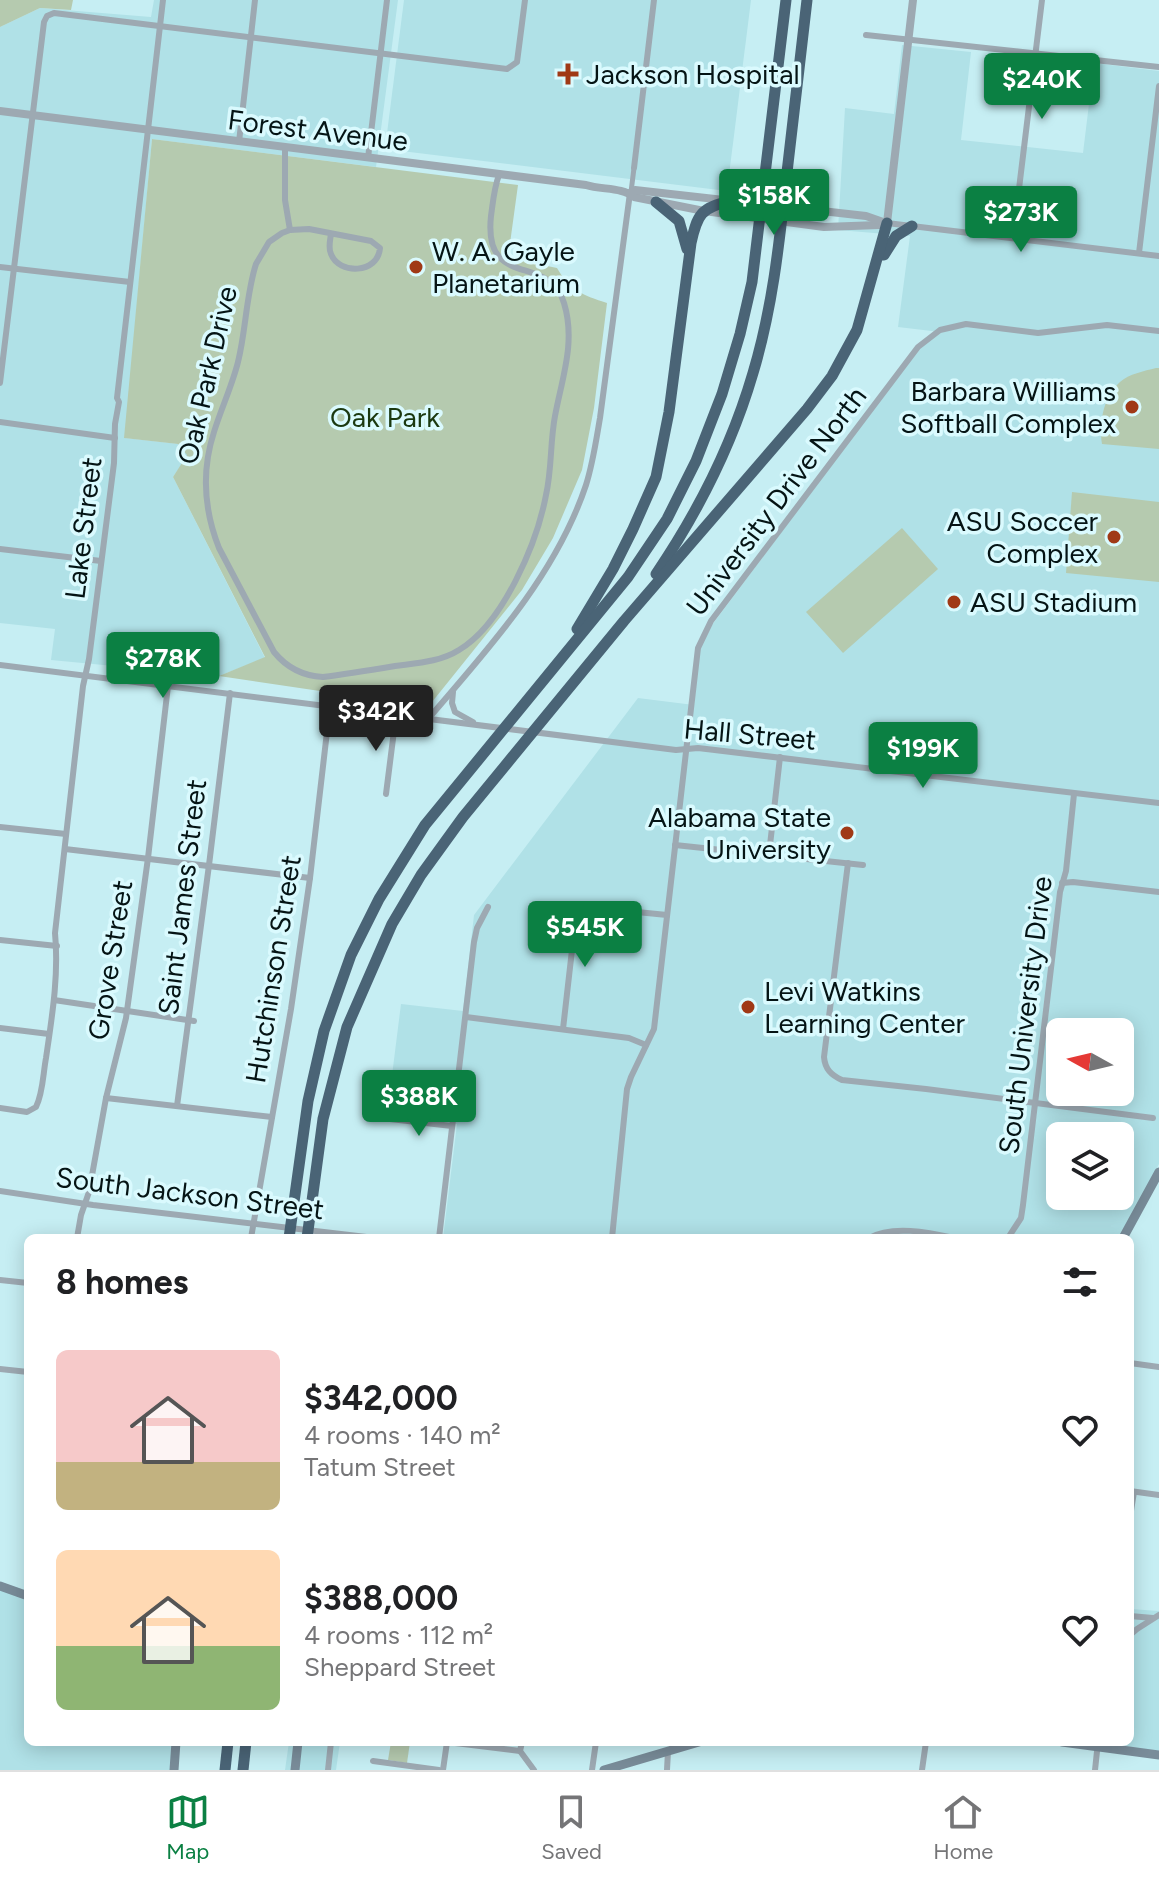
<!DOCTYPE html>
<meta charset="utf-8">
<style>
body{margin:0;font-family:Figtree,sans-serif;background:#f6f6f6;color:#202124;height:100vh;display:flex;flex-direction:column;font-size:30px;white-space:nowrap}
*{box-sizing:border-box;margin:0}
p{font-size:26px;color:#757577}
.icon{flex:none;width:44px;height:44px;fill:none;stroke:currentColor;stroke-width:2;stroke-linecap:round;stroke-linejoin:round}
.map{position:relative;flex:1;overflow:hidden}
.sheet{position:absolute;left:24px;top:1234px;width:1110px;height:512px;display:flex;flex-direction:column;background:#fff;border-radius:12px;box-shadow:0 4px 20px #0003}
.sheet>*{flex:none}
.needle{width:52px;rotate:278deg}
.buttons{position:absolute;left:1046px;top:1018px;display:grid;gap:16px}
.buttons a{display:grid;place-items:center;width:88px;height:88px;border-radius:12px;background:#fff;box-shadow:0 4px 20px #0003;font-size:40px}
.price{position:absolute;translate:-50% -68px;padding:0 18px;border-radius:8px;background:#0b8043;color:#fff;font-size:26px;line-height:52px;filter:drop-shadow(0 2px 4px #0008)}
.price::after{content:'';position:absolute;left:50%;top:48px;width:24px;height:18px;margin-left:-12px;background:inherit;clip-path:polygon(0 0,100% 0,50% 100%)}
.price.selected{background:#222;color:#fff}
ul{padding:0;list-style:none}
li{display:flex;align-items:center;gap:24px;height:200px;padding:0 32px}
li span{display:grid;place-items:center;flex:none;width:224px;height:160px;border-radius:12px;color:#555}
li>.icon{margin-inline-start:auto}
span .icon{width:96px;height:96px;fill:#fffc;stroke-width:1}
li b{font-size:34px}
h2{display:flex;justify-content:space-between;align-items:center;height:96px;padding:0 32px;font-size:34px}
.tab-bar{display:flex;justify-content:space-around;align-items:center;height:112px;border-top:2px solid #e0e0e0;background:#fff;font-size:22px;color:#757577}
.tab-bar a{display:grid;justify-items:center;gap:4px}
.tab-bar .selected{color:#0b8043}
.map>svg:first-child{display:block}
</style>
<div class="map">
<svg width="1159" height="1770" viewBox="0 0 1159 1770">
<rect width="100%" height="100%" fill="#c6eef3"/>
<g fill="#b0e1e7" fill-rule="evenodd">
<path d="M154,0h244l-22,167 -224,-28 -27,299 54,6 9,11 -15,22 92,181 -46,18 -168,-16 4,-31 -55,-6v-596l40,-19 111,9z"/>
<path d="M404,0h347l-24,191 -342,-42z"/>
<path d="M902,45l69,7 -10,88 122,13 11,-90 65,8v1093l-40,74h-676l14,-114 -70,-9 14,-111 62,7 11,-96 164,-217 56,7 6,-57 12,-23 208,-278 20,-15 -42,-5 12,-91 -72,-6 7,-122 49,6zM1060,1032h60v60h-60zM1060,1136h60v60h-60z"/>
<path d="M0,1582l28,9v151h152l-3,28h-177z"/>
<path d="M1130,1609l29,2v141l-79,-10h50z"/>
<path d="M289,1742h51l-4,28h-51z"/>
</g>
<g fill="#b5caaf">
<path d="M0,0h73l-2,10 -31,-2 -40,19z"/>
<path d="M152,139l366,46 -10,73 49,10c13,23 26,27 50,35l-13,105 -12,62 -29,68 -31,52 -94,117 -209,-31 46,-19 -92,-180 14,-22 -9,-11 -54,-6z"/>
<path d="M1156,368h3v81l-57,-5c-3,-22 1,-46 18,-62 9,-8 24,-11 36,-14z"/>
<path d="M1072,492l87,10v80l-93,-9z"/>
<path d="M902,528l36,41 -95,84 -37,-41z"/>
<path d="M391,1742h19l-3,21 -19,-3z"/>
</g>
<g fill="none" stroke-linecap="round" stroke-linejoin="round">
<path stroke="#9da9b2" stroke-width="5" d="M631,192l3,-24"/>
<g stroke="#9da9b2" stroke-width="6">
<path d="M866,35l293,32"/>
<path d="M239,142l16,-142"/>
<path d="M285,148v52l5,30"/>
<path d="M368,158l19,-158"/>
<path d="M634,168l20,-168"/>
<path d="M887,223l272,33"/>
<path d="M331,234c-1,7 -3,14 0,20 8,21 47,20 49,-6l-9,-7 -62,-12 -19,1 -8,3 -13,9 -13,22c-10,31 -10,66 -18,98 -6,24 -17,47 -24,70 -13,40 -10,78 5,116l55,104c13,16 29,24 49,25 24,-3 48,-7 72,-11 22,-3 45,-4 64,-16 44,-26 78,-107 87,-155 6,-26 4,-53 9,-79 7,-38 21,-74 9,-113 -15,-51 -81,-12 -73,-87 2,-14 3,-28 8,-41"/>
<path d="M1013,238l29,-238"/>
<path d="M1139,253l20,-167"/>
<path d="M0,267l130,15"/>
<path d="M0,383l44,-361 3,-6 7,-3 453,56 10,-7 8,-62"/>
<path d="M0,422l115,16"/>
<path d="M0,549l101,12"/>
<path d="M0,665l676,85 22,-2 461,55"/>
<path d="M453,692l-1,11 3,9 18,10"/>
<path d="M428,719c61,-71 128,-144 158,-234 7,-22 10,-44 14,-67l30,-225"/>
<path d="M386,794l10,-79"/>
<path d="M0,827l66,7"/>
<path d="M675,845l188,20"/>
<path d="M65,849l245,29"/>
<path d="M769,854l11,-97"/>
<path d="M848,863l-24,194c1,12 7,18 18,23l84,9 227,29"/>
<path d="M1062,883l11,-1 86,10"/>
<path d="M0,940l57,6"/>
<path d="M54,1000l140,21"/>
<path d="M466,1017l163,21 17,7"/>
<path d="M0,1028l49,6"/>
<path d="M563,1029l14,-123 90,9"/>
<path d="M106,1098l166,19"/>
<path d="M177,1106l32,-241 21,-172"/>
<path d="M0,1108l27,4 9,-5c7,-14 7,-33 10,-49 6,-41 13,-83 9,-125l28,-247 6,-27 25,-196 1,-39 4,-22 -2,-4 46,-398"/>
<path d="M390,1119l62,7"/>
<path d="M0,1191l93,14 282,33"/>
<path d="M77,1238l4,-23 8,-23 17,-94 20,-80 22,-160 20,-172"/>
<path d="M251,1238l40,-229 19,-131 20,-172"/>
<path d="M439,1238l35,-296 3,-14 11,-21"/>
<path d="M612,1238l15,-149 4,-12 23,-48 44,-381 13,-27 207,-274 22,-17 26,-6 72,9 69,-8 52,6"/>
<path d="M869,1238c23,-13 59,-6 85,0"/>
<path d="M1008,1238l13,-20 2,-13 37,-313 6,-21 8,-77"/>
<path d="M0,1280l28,3"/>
<path d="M1130,1363l29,4"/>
<path d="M0,1369l28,3"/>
<path d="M1130,1491l29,4"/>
<path d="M1130,1517l4,-25"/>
<path d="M1130,1616l23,2"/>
<path d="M1130,1635l7,-6 22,-14"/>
<path d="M447,1742l73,9"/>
<path d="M522,1742l-2,9 14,19"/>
<path d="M373,1761l66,9"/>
<path d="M328,1770l3,-28"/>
<path d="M443,1770l4,-28"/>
<path d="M592,1770l4,-28"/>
<path d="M667,1770l1,-19"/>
<path d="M922,1770l4,-28"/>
<path d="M1095,1770l3,-28"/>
</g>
<g stroke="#9da9b2" stroke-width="8">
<path d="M0,111l586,74c16,5 36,2 48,12l70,14 120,16 55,-2 8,-2"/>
<path d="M630,193l5,-3 231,26 20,7"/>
<path d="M887,223l26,-223"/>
</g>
<g stroke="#798c99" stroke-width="9">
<path d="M1123,1238l36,-66"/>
<path d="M0,1586l28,10"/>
<path d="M1062,1742l97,13"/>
<path d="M174,1770l2,-28"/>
<path d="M295,1770l3,-28"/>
<path d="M604,1770l95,-28"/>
</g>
<g stroke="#4a6476" stroke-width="11">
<path d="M656,202l23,19 8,28"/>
<path d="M884,255l12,-19 16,-10"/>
<path d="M656,574c42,-62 76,-129 97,-201 19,-63 26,-127 33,-192 7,-60 14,-121 21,-181"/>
<path d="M577,629l36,-60 20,-40 23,-52 13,-65 22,-169c6,-28 10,-36 40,-42"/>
<path d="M289,1238l19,-137 16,-70 27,-76 28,-56 46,-74 203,-248 39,-58 29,-58 26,-67 18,-60 12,-52 34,-282"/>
<path d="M307,1238l16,-119 24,-92 45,-103 29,-49 42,-58 161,-196 183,-212 25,-33 25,-46 30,-107"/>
<path d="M225,1770l3,-28"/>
<path d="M243,1770l3,-28"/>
</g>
</g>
<g fill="#a03916" stroke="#dafafe" stroke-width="3">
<path d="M564 62h8v8h8v8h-8v8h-8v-8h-8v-8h8z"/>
<circle cx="416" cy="267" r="8"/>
<circle cx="1132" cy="407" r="8"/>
<circle cx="1114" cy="537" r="8"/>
<circle cx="954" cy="602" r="8"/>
<circle cx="847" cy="833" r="8"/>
<circle cx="748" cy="1007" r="8"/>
</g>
<g text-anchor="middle" stroke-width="7" stroke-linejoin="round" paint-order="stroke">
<g font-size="28" fill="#051415" stroke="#dafafe" text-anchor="start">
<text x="586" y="84">Jackson Hospital</text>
<text x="432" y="261">W. A. Gayle<tspan x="432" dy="32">Planetarium</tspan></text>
<text x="1116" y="401" text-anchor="end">Barbara Williams<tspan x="1116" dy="32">Softball Complex</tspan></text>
<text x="1098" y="531" text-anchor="end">ASU Soccer<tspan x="1098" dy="32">Complex</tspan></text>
<text x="970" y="612">ASU Stadium</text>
<text x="831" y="827" text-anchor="end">Alabama State<tspan x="831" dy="32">University</tspan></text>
<text x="764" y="1001">Levi Watkins<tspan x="764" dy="32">Learning Center</tspan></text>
</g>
<g font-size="28" fill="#051415" stroke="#dafafe">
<text transform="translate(318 130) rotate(7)" y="10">Forest Avenue</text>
<text transform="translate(207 375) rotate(-77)" y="10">Oak Park Drive</text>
<text transform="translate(776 501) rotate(-53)" y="10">University Drive North</text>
<text transform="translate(83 528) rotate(-83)" y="10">Lake Street</text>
<text transform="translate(750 734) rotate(5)" y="10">Hall Street</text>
<text transform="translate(182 897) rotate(-83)" y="10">Saint James Street</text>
<text transform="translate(110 960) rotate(-81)" y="10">Grove Street</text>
<text transform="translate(273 969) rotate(-81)" y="10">Hutchinson Street</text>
<text transform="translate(1025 1015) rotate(-83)" y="10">South University Drive</text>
<text transform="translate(190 1193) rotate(7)" y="10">South Jackson Street</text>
</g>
<g font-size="28" fill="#1b3910" stroke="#dafafe">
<text x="385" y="427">Oak Park</text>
</g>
</g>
</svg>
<div class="buttons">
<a><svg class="needle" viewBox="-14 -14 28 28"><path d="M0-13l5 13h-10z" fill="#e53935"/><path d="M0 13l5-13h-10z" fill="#757577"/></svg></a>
<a><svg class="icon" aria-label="layers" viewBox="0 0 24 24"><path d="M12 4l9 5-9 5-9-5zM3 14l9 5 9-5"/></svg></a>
</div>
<b class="price" style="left:1042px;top:121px">$240K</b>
<b class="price" style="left:774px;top:237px">$158K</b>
<b class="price" style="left:1021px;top:254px">$273K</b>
<b class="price" style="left:163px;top:700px">$278K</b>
<b class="price selected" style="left:376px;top:753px">$342K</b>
<b class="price" style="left:923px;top:790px">$199K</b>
<b class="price" style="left:585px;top:969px">$545K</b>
<b class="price" style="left:419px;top:1138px">$388K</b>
<section class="sheet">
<h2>8 homes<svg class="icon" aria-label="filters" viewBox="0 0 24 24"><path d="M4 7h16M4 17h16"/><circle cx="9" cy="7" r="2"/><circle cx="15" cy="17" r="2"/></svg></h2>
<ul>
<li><span style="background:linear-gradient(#f6c9c9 70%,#c2b280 0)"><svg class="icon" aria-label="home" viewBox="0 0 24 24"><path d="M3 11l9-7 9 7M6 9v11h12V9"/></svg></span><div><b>$342,000</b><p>4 rooms · 140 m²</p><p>Tatum Street</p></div><svg class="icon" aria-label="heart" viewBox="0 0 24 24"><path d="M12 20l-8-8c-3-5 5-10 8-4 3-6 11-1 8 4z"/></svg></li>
<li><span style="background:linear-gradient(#ffd9b3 60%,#8fb573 0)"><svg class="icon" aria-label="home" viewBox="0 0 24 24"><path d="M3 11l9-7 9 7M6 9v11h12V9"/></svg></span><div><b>$388,000</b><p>4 rooms · 112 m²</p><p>Sheppard Street</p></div><svg class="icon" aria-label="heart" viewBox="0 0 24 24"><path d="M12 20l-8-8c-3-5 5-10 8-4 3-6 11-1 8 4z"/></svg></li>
</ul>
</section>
</div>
<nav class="tab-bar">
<a class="selected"><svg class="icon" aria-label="map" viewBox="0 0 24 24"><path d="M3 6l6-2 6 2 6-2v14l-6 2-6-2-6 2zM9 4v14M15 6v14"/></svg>Map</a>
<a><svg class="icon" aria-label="saved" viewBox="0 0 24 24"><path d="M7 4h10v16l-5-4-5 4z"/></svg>Saved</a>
<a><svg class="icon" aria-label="home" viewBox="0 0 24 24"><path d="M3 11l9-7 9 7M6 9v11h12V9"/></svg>Home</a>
</nav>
